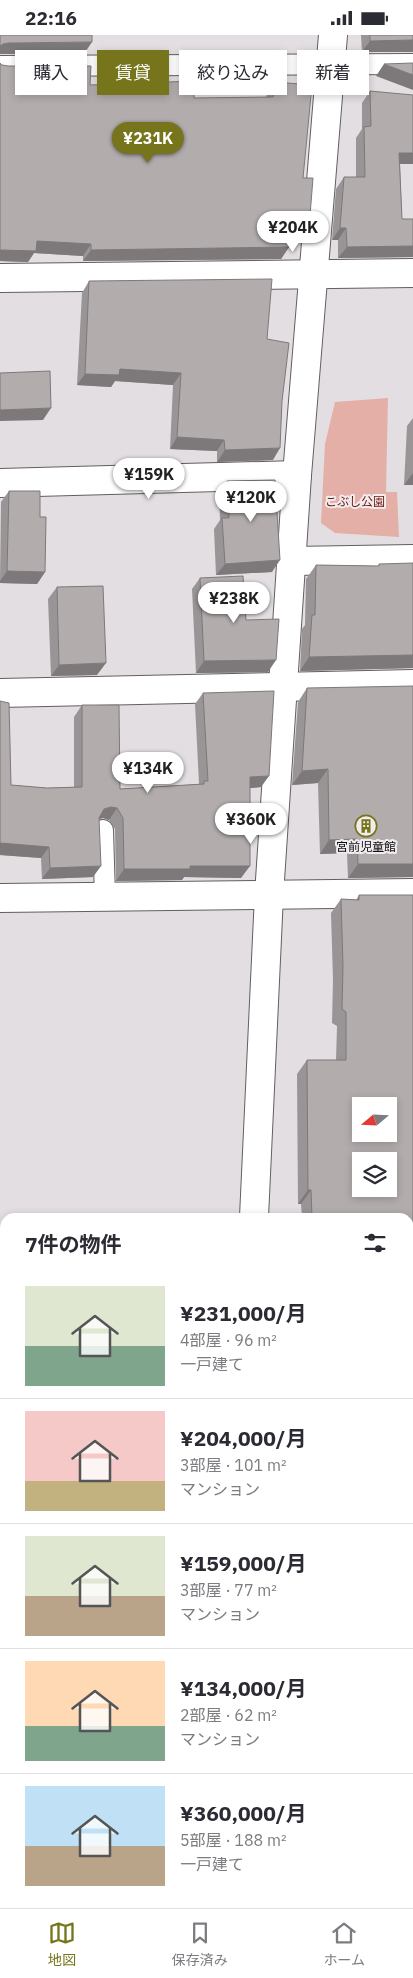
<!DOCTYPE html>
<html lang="ja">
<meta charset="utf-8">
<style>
body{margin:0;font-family:"IBM Plex Sans","Noto Sans JP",sans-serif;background:#f2f2f3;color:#2b2b33;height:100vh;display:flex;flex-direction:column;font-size:19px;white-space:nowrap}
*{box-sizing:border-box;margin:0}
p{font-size:16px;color:#7c7c81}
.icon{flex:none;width:28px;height:28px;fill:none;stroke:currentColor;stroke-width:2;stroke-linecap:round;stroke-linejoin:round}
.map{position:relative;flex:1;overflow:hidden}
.panel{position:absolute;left:0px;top:1178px;width:414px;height:696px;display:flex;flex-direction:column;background:#fff;border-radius:15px 15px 0 0;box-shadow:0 2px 8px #0003}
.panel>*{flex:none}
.banner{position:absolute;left:15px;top:15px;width:384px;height:45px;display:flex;gap:10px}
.needle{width:32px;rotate:251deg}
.tools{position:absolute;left:352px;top:1062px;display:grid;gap:10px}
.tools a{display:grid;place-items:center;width:45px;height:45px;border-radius:0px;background:#fff;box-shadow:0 2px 8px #0003;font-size:25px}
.price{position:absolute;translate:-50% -42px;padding:0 11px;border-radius:18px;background:#fff;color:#222;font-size:16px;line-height:32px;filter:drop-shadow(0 1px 2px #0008)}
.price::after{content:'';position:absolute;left:50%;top:30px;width:15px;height:11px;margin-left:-8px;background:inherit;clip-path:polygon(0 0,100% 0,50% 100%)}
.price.active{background:#76751b;color:#fff}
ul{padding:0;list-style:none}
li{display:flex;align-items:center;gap:15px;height:125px;padding:0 25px}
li+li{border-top:1px solid #e1e1e2}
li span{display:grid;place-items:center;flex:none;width:140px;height:100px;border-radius:0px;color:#555}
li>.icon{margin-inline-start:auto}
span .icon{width:60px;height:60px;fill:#fffc;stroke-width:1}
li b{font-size:21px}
h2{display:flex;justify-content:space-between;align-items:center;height:60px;padding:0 25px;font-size:21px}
.pill{padding:0 18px;border-radius:0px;background:#fff;box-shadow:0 2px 8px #0003;font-size:18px;line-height:45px}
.pill.active{background:#76751b;color:#fff}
.status{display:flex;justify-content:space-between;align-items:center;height:35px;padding:0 25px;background:#fff;direction:ltr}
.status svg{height:14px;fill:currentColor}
.tabs{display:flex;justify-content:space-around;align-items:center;height:70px;border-top:1px solid #e1e1e2;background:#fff;font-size:14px;color:#7c7c81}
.tabs a{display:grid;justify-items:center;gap:2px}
.tabs .active{color:#76751b}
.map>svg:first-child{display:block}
</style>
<div class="status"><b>22:16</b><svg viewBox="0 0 49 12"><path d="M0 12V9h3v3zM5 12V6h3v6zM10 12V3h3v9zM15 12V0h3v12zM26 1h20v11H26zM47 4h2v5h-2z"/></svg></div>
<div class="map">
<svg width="413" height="1873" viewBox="0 0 413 1873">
<rect width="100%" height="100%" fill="#e3dee2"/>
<path fill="#e3afa6" d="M388,363l-2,94h11l2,45 -64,-4 -14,-10 4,-79 10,-42z"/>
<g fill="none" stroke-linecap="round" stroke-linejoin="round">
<g stroke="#625e61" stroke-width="22">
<g id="service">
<path d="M0,31l413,-2"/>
<path d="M103,795l2,67"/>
<path d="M409,1540h4"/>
</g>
</g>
<g stroke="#625e61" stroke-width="30">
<g id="minor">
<path d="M0,243l413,-5"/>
<path d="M0,448l297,-8"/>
<path d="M292,526l121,-2"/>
<path d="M0,658l413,-9"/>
<path d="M0,863l413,-5"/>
<path d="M254,1182l15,-322 28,-420 36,-440"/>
<path d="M0,1642h5"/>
<path d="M409,1675h4"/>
<path d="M211,1873v-4"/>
</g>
</g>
<use href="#service" stroke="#fff" stroke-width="20"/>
<use href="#minor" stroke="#fff" stroke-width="28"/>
</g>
<g fill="#999495">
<path d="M361,0h52v17h-51z"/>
<path d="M0,28l2,2 6,1 82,19 104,13h72l1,-5 8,-11 28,96 -2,62 -12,-1v8l-8,12 -198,2v-5l-49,-3 -6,9 -28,-1z"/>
<path d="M370,56l43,73h-13l2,55h11v38l-75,1v-18h-6l4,-51 8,-12h12v-39l6,-9v-26z"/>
<path d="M89,246l178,58 6,121 -56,2v-11l-47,-2 3,-64 -58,-4 -4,6 -34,-2 5,-92z"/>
<path d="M413,383v67h-9l3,-59z"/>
<path d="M227,446l45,91 -56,3 -2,-46 6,-9 -1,-27z"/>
<path d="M9,456l31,26 5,55 -8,12 -37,-1 1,-81z"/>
<path d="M379,529l34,104 -113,3 2,-42 3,-4 1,-46 10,-14 62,1z"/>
<path d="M200,543l68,94 -72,1 -4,-84z"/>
<path d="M57,552l40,88 -46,1 -3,-77z"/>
<path d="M307,653l106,189 -65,1 -1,-25 -27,1 -2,-71 -26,2 6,-83z"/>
<path d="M203,658l58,94 -11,1 -9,90 -57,-1 -2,3 -66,1 -1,-52 -6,-9 -6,-2 -4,1 -6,58 -51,2 -1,-21 -41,-3v-154l11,84 36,3 27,-1v-70l8,-12 38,84 79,-5 -4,-80z"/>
<path d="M359,860l50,322h-107l-1,-13h-3l-1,-130 10,-14h29l1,-34 -5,-3 1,-43 -2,-67 10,-14 15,1z"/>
<path d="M233,1869h176l4,4h-180z"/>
</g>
<g fill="#7d7879">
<path d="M413,5v12h-51l8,-11z"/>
<path d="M92,7l-8,12h-84v-8l3,-2 5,-1z"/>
<path d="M384,29l29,11v15l-37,-14z"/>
<path d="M399,118h14v11h-22z"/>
<path d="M289,193h20l-8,12 -20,-1z"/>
<path d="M340,193h6l-8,12h-6z"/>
<path d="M37,206l54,3 -8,12 -49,-3 -6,9 -28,-1v-11z"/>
<path d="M413,211v11l-75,1 9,-11z"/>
<path d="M289,212l-8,12 -198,2 8,-11z"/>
<path d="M120,334l61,4 -8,12 -58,-4 -4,6 -34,-2 8,-11z"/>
<path d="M51,373l-8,12 -43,1v-11z"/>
<path d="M177,402l47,3 -7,11 -47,-2z"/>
<path d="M280,413l-7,12 -56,2 8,-12z"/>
<path d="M413,438v12h-9z"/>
<path d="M280,525l-8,12 -56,3 9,-11z"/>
<path d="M7,536l38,1 -8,12 -37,-1v-2z"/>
<path d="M413,620v13l-113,3 9,-14z"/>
<path d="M276,625l-8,12 -72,1 8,-12z"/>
<path d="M106,628l-9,12 -46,1 8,-11z"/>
<path d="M328,734l-10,14 -26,2 10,-14z"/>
<path d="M269,741l-8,11 -19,2 8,-12z"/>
<path d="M111,772l6,1 -8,12 -6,-2 -7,2 8,-11z"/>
<path d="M357,804l-10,14 -27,1 9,-14z"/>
<path d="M0,808l49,4 -8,11 -41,-3z"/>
<path d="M358,829h55v13l-65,1z"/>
<path d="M101,831l-8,11 -51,2 8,-11z"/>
<path d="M190,831h60l-9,12 -57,-1 -2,3 -66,1 8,-12z"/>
<path d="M308,1155h3l-10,14h-3z"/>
<rect x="409" y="1438" width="4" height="14"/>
<path d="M312,1869l101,1v3h-104z"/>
</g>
<g fill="#b2acad" stroke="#7d7879" fill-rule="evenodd">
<path d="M0,0h92v7l-84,1 -5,1 -3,2z"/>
<path d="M370,0h43v5l-43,1z"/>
<path d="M0,28l2,2 6,1h83l-1,19 104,-4v17l79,-1 2,-15 37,3 -9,93h10l-4,50h-20v19l-198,3v-6l-54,-3 -1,10 -36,-1z"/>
<path d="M413,28v12l-29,-11z"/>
<path d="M370,56l43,4v58h-14l3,66h11v27l-66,1 -1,-19h-6l4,-51h21l-1,-50 7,-1z"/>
<path d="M272,244l-5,60 22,4 -7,58 -2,47 -55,2 -1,-10 -47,-3 4,-64 -61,-4 -1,6 -34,-1 4,-93z"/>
<path d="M50,336l1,37 -51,2v-37z"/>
<path d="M275,445l5,80 -55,4 -3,-46h7l-2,-37z"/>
<path d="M9,456h31v26h6l-1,55 -38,-1z"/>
<path d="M413,528v92l-104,2 3,-42h3l1,-50 63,1v-2z"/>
<path d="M243,541l3,44 33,-1 -3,41 -72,1 -4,-83z"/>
<path d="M103,551l3,77 -47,2 -2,-78z"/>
<path d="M413,651v178h-55l-1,-25 -28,1 -1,-71 -26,2 5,-83z"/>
<path d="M274,656l-5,85 -19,1v89h-60v3h-66l-1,-51 -6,-10 -6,-1 -7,2 -5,9 2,48 -51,2 -1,-21 -49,-4v-142l9,2 2,82 36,3 35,-1v-82h37l1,84 84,-5v-3h4l-5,-88z"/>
<path d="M359,860h54v578h-4v-256h-97l-1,-27h-3l-1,-130h39v-48l-4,-3 1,-43 -2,-67 18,1zM361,1071h28v28h-28zM361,1126h28v28h-28z"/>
<path d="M0,1657h5v212h173v4h-178z"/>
<path d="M409,1769h4v101l-101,-1v4h-70v-4h167z"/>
</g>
<defs>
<g id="building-ring" transform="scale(1.125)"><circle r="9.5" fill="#f1ecef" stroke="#76751b" stroke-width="1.5"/><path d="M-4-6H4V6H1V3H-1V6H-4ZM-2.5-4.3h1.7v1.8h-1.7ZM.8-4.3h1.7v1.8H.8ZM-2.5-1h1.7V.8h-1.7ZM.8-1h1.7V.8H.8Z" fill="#76751b"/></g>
</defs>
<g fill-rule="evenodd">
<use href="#building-ring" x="366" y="791"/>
</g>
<g text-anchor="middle" stroke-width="4" stroke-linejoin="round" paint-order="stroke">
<g font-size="12" fill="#70170d" stroke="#f1ecef">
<text x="355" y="471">こぶし公園</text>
</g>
<g font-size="12" fill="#100e0f" stroke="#f1ecef">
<text x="366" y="816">宮前児童館</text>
</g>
</g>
</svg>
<div class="tools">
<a><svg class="needle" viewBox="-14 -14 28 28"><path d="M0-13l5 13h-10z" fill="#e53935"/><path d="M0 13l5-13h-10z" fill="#7c7c81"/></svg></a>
<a><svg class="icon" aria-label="layers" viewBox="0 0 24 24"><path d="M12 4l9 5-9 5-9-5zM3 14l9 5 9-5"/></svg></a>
</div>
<b class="price active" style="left:148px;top:129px">¥231K</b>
<b class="price" style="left:293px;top:218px">¥204K</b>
<b class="price" style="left:149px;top:465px">¥159K</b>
<b class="price" style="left:251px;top:488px">¥120K</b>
<b class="price" style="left:234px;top:589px">¥238K</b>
<b class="price" style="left:148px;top:759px">¥134K</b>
<b class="price" style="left:251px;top:810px">¥360K</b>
<div class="banner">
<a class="pill">購入</a>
<a class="pill active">賃貸</a>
<a class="pill">絞り込み</a>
<a class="pill">新着</a>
</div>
<section class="panel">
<h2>7件の物件<svg class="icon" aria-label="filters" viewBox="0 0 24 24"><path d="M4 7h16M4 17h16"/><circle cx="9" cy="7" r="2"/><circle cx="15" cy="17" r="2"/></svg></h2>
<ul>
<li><span style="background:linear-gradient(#dfe7d0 60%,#7fa58c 0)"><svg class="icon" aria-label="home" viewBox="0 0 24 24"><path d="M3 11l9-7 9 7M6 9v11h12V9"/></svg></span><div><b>¥231,000/月</b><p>4部屋 · 96 m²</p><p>一戸建て</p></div></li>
<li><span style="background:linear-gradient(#f6c9c9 70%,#c2b280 0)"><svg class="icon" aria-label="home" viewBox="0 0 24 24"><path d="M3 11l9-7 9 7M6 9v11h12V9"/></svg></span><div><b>¥204,000/月</b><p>3部屋 · 101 m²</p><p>マンション</p></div></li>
<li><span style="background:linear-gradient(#dfe7d0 60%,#b9a48a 0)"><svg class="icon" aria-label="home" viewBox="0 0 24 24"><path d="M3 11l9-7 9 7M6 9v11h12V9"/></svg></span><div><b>¥159,000/月</b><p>3部屋 · 77 m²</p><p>マンション</p></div></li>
<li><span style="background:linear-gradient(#ffd9b3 65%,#7fa58c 0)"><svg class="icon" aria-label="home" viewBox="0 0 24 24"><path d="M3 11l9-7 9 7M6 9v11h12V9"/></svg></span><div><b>¥134,000/月</b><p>2部屋 · 62 m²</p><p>マンション</p></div></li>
<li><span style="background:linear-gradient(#bfe0f5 60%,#b9a48a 0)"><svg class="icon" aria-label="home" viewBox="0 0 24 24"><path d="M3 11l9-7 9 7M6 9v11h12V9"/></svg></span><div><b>¥360,000/月</b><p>5部屋 · 188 m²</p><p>一戸建て</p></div></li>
</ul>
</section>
</div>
<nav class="tabs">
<a class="active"><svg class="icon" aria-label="map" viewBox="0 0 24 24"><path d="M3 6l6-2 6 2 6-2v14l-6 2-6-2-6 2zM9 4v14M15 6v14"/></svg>地図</a>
<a><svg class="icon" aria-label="saved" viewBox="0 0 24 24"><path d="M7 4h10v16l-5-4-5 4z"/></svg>保存済み</a>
<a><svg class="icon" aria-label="home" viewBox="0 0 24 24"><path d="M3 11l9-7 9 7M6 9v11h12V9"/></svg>ホーム</a>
</nav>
